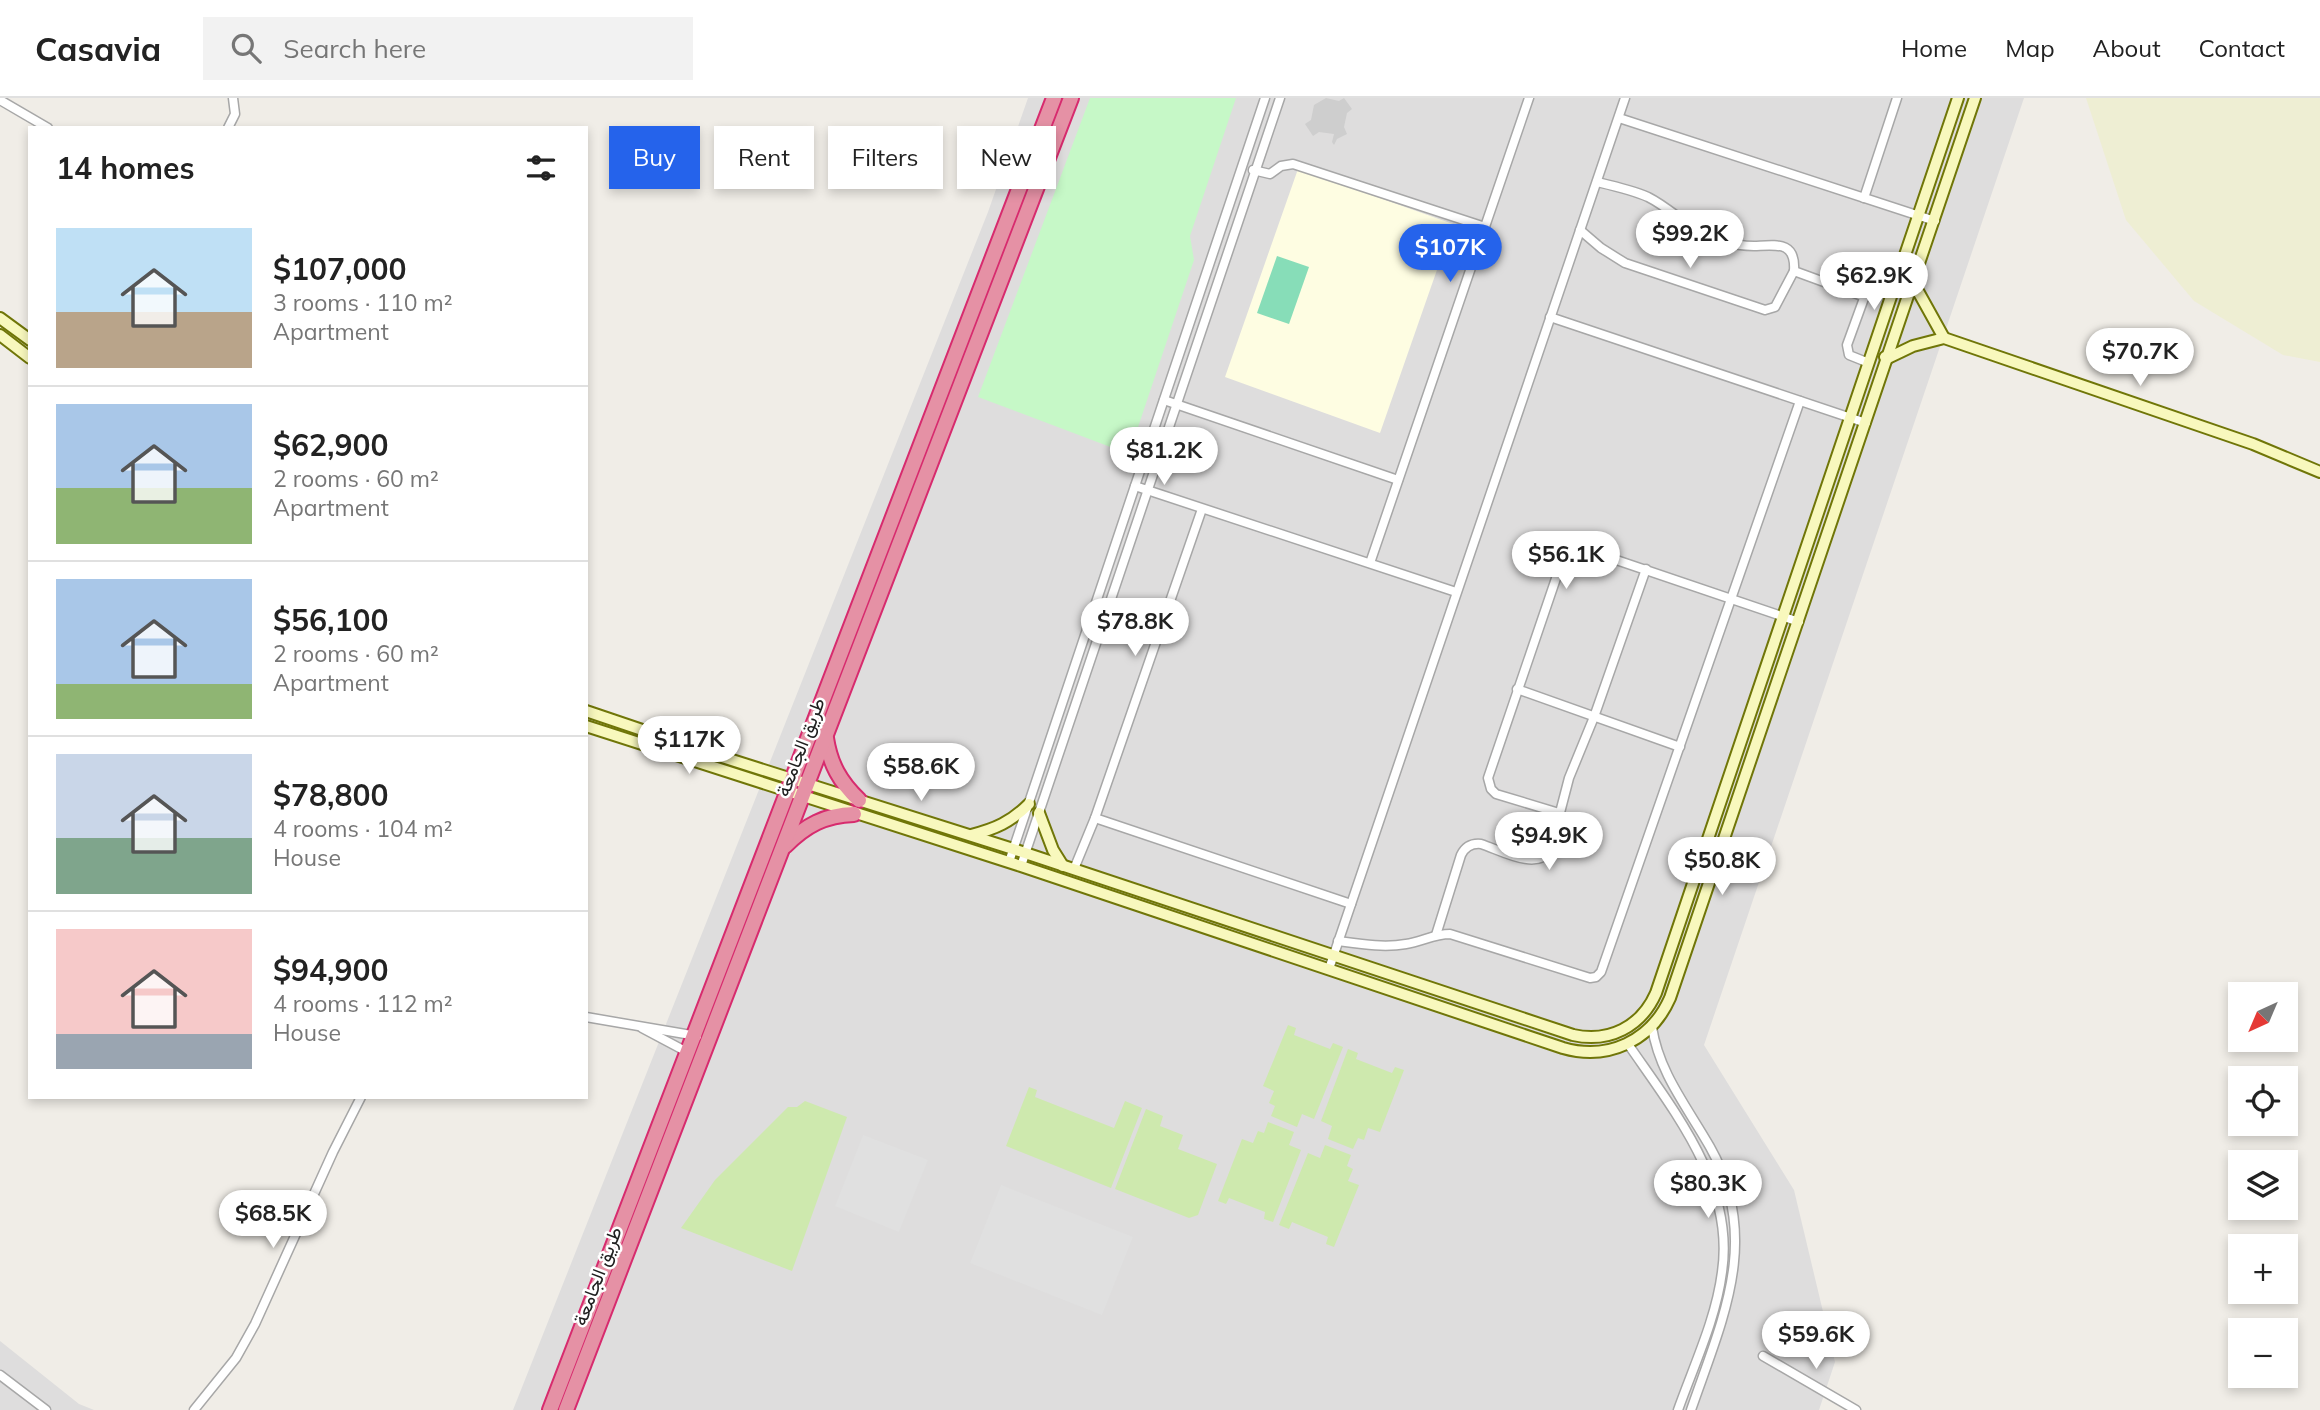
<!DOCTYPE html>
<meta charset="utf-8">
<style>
body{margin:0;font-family:Mulish,Vazirmatn,sans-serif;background:#f2f2f2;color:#222;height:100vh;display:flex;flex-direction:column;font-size:26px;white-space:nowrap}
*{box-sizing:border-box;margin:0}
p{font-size:23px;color:#767676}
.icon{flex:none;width:38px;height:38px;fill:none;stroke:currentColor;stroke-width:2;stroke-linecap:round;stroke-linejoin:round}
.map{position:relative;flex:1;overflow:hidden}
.panel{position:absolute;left:28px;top:28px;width:560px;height:973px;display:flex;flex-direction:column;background:#fff;border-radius:0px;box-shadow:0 4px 10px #0003}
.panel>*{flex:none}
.banner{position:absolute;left:609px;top:28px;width:665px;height:63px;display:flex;gap:14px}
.needle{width:46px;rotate:224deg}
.buttons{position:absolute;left:2228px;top:884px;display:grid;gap:14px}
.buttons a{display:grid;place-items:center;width:70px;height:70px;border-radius:0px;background:#fff;box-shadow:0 4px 10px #0003;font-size:35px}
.price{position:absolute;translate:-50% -60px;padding:0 16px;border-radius:24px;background:#fff;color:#222;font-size:23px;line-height:46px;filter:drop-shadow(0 2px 4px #0008)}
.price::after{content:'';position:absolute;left:50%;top:42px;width:21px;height:16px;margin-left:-10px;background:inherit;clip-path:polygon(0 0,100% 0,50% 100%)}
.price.on{background:#2563eb;color:#fff}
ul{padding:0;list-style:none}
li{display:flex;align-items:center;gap:21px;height:175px;padding:0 28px}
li+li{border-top:2px solid #e0e0e0}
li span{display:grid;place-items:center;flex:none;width:196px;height:140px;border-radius:0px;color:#555}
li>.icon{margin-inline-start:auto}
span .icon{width:84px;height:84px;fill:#fffc;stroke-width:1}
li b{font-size:30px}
h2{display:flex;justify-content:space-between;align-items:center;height:84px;padding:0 28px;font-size:30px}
.tag{padding:0 24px;border-radius:0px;background:#fff;box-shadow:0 4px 10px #0003;font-size:24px;line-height:63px}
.tag.on{background:#2563eb;color:#fff}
header{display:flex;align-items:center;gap:42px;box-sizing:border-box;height:98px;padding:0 35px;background:#fff;border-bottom:2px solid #e0e0e0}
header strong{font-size:33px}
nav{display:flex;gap:38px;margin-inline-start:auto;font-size:24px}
.search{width:490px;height:63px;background:#f2f2f2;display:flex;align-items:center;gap:18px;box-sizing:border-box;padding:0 24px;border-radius:0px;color:#767676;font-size:26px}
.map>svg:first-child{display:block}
</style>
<header>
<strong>Casavia</strong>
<div class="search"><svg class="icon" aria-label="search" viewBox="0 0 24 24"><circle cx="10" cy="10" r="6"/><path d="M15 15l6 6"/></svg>Search here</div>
<nav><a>Home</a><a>Map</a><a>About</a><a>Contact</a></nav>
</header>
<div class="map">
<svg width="2320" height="1312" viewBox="0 0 2320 1312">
<rect width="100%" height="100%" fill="#f0ede7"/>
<g fill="#dedddd">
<path d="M1028,0h996l-320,947 90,145 41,172 -16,48h-1306l475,-1198z"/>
<path d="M0,1243l79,63 15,6h-94z"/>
</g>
<path fill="#fefde2" d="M1298,71l155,55 -73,209 -155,-56z"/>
<path fill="#cecece" d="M1326,0l13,3 5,-3 8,11 -5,4 -3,14 3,7 -10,5 -3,6 -2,-3 2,-8 -15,-2 -6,4 -8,-12 6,-4 3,-15z"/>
<path fill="#eeeed3" d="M2086,0h234v264l-37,-7 -89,-54 -68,-81z"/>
<g fill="#cee9ae">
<path d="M1288,927l8,3 -2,7 36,14 3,-6 10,4 -29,72 -12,-5 -5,13 -26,-11 4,-10 -6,-3 5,-12 -11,-5z"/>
<path d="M1348,951l10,4 -2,6 36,14 3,-6 9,3 -24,62 -12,-4 -4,12 -6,-2 -5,11 -25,-10 4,-13 -11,-5z"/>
<path d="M1029,989l8,3 -2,7 79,31 11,-27 17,7 -31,80 -105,-42z"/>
<path d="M805,1003l42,16 -55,154 -111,-43 34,-48 73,-73h9z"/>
<path d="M1146,1011l17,7 -3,10 23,9 -5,14 39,15 -19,51 -9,3 -74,-29z"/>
<path d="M1268,1024l26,10 -5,13 12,5 -28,72 -9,-3 1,-7 -36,-14 -3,6 -8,-3 24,-62 11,4 5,-12 6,2z"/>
<path d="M1325,1047l26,10 -4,11 6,3 -5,12 11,4 -25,62 -8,-3 2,-7 -36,-15 -3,7 -10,-4 29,-72 12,5z"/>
</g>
<path fill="#c6f8c7" d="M1090,0h146l-46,138 4,24 -65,194 -151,-57z"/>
<path fill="#87ddb8" d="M1277,158l32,11 -20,57 -32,-11z"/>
<g fill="#e0e0e0">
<path d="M863,1037l65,25 -29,72 -64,-26z"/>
<path d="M1001,1087l132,52 -31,78 -132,-52z"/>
</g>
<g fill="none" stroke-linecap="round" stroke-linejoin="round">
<g stroke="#a7a7a7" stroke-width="11">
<g id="street">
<path d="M0,2l48,28"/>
<path d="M1619,20l316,103"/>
<path d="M228,30l7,-14 -2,-16"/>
<path d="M1253,72l17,4 11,-8 12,-2 192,63"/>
<path d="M1597,84c17,4 35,8 51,15 26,13 45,37 74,44 10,3 21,5 32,5 23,-1 42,-5 40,25l71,26"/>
<path d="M1864,100l33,-100"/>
<path d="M1580,132l21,18 24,15 140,47 10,-3 19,-36"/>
<path d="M1550,219l316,106"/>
<path d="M1869,265l-20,-8 -2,-10 28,-77 7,-6 19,4"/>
<path d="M1164,302l234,80"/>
<path d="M1135,388l321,106"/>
<path d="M1370,465l159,-465"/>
<path d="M1517,591l163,58"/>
<path d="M1559,715l-63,-19 -5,-5 -3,-11 78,-229 9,-3 224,76"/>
<path d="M1095,720l256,86"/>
<path d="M1009,764l256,-764"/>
<path d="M1021,768l259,-768"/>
<path d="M1074,771l21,-51 107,-309"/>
<path d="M1436,837l25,-80c4,-8 10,-12 20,-11 19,6 55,27 69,7l19,-73 25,-61 52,-148"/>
<path d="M1338,843c22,3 46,7 68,3 15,-2 28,-10 44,-10l140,44 6,-1 5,-5 199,-571"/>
<path d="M1329,871l296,-871"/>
<path d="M586,919l111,19"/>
<path d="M1652,929c7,46 36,81 58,120 52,92 12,173 -19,263"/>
<path d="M642,930l47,25"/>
<path d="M1628,946c46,67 107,141 94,228 -6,47 -28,93 -44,138"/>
<path d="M1763,1258l93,54"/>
<path d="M0,1277l46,35"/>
<path d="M194,1312l42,-52 19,-34 78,-172 28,-55"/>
</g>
</g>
<g stroke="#707608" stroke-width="14">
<g id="secondary">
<path d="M1897,180l17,6 30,54"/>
<path d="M0,220l30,22"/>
<path d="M0,237l30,23"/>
<path d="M1885,259l3,1 25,-12 31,-8 309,106 67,28"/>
<path d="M586,613l130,44 297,94 560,186c36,8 68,-8 83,-42l302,-895"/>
<path d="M586,628l435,140 542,182c45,13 88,-7 107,-50l305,-900"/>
<path d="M1039,715l14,37 10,16"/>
<path d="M971,737c24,-6 40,-13 58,-31"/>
</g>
</g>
<g stroke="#d72b6e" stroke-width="18">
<g id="highway">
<path d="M826,640c4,26 14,44 33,62"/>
<path d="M785,748c21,-21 40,-31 69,-32"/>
<path d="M550,1312l504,-1312"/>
<path d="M566,1312l505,-1312"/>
</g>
</g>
<use href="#street" stroke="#fff" stroke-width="8"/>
<use href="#secondary" stroke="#f8f8bd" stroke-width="10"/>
<use href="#highway" stroke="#e591a5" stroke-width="14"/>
</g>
<g text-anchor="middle" stroke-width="5" stroke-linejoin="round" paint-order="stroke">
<g font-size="19" fill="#202020" stroke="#fff">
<text transform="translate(800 649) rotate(-69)" y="7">طريق الجامعة</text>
<text transform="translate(597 1178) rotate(-69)" y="7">طريق الجامعة</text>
</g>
</g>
</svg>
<div class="buttons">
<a><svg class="needle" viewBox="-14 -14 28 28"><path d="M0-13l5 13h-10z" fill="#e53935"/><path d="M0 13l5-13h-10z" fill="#767676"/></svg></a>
<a><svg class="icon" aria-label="locate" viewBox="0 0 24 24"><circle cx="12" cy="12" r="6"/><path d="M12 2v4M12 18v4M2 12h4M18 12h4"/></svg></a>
<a><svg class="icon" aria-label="layers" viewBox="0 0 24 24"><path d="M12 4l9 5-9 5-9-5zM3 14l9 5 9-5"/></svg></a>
<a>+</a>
<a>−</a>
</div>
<b class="price" style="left:1690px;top:172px">$99.2K</b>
<b class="price on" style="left:1450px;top:186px">$107K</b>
<b class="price" style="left:1874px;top:214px">$62.9K</b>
<b class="price" style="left:2140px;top:290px">$70.7K</b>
<b class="price" style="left:1164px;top:389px">$81.2K</b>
<b class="price" style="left:1566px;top:493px">$56.1K</b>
<b class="price" style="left:1135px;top:560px">$78.8K</b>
<b class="price" style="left:689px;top:678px">$117K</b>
<b class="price" style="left:921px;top:705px">$58.6K</b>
<b class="price" style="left:1549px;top:774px">$94.9K</b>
<b class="price" style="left:1722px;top:799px">$50.8K</b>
<b class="price" style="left:1708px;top:1122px">$80.3K</b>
<b class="price" style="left:273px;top:1152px">$68.5K</b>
<b class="price" style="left:1816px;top:1273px">$59.6K</b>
<div class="banner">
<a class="tag on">Buy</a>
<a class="tag">Rent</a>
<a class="tag">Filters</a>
<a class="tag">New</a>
</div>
<section class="panel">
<h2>14 homes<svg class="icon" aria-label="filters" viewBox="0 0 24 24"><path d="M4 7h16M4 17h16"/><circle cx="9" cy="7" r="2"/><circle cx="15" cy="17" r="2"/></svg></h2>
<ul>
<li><span style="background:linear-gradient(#bfe0f5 60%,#b9a48a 0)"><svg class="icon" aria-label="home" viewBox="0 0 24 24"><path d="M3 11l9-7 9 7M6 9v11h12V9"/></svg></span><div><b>$107,000</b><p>3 rooms · 110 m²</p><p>Apartment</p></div></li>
<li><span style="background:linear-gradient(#a9c7e8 60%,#8fb573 0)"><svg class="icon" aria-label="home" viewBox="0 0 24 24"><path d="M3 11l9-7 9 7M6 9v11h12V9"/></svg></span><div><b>$62,900</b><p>2 rooms · 60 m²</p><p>Apartment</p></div></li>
<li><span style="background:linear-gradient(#a9c7e8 75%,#8fb573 0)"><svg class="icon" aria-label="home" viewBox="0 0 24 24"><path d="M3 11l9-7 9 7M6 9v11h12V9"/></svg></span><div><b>$56,100</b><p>2 rooms · 60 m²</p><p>Apartment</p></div></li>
<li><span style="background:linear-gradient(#c9d6e8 60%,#7fa58c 0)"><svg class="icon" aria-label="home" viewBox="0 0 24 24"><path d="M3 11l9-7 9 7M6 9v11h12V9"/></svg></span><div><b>$78,800</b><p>4 rooms · 104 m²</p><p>House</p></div></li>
<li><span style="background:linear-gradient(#f6c9c9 75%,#9aa5b1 0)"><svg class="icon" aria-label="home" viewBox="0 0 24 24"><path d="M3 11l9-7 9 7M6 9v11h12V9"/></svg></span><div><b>$94,900</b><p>4 rooms · 112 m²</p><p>House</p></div></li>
</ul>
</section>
</div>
